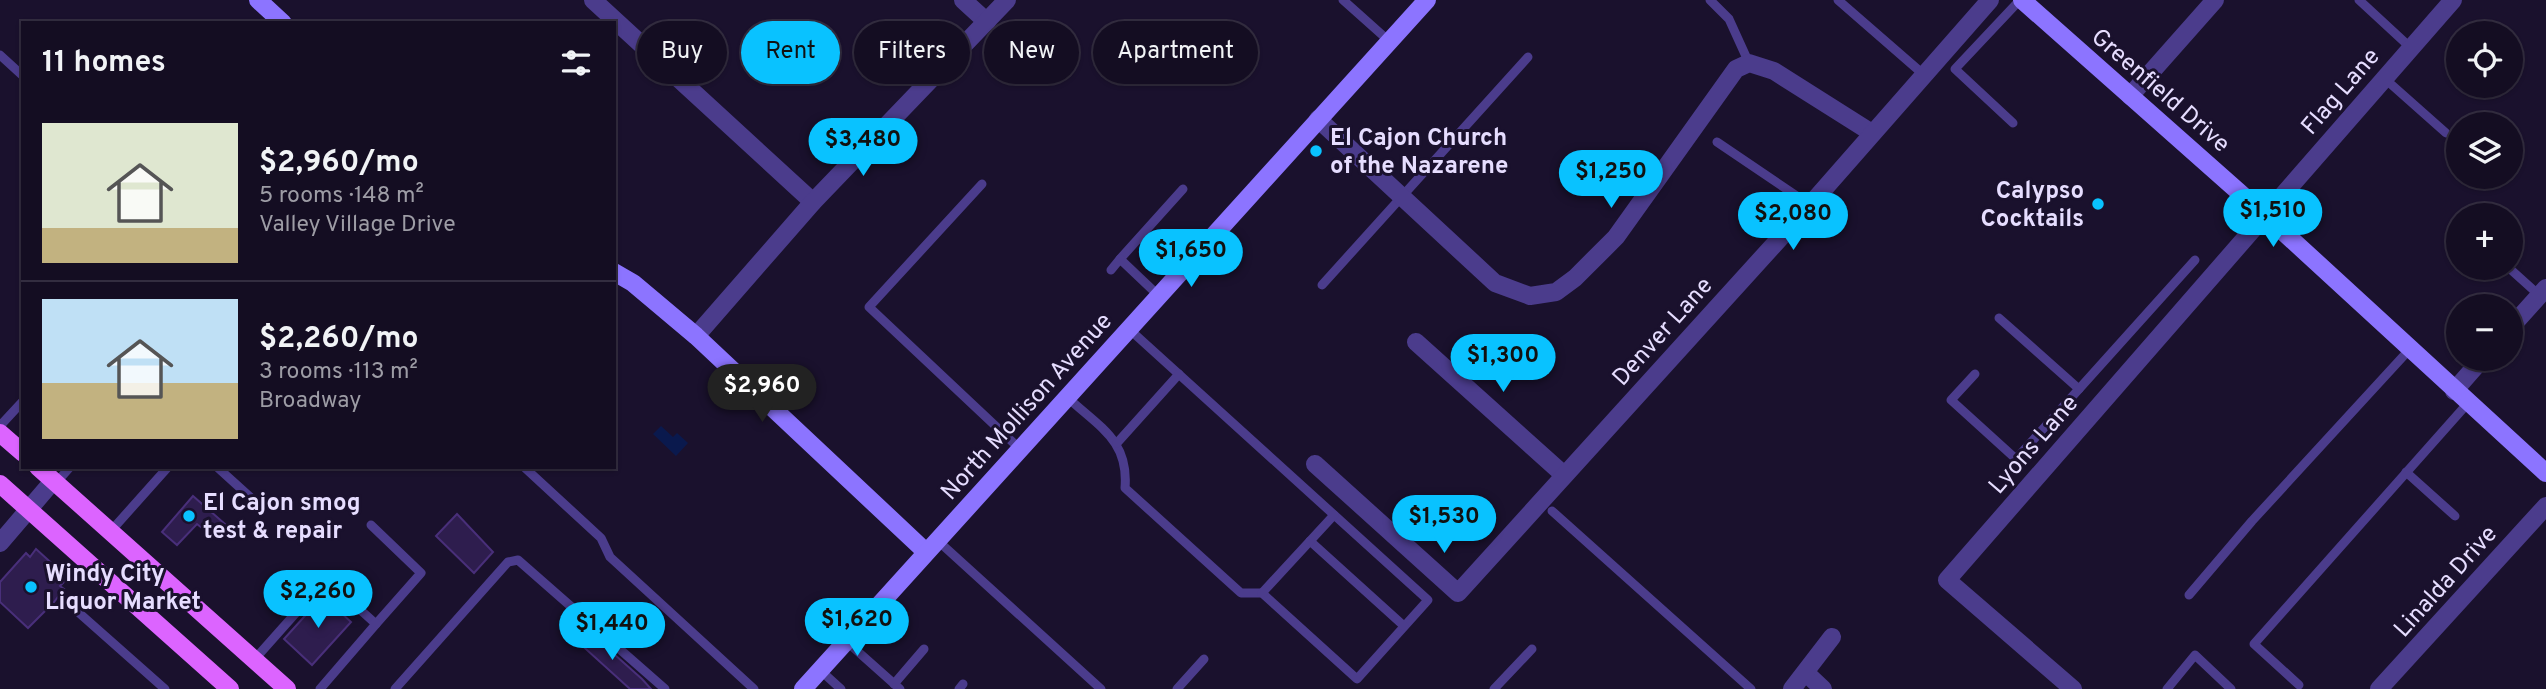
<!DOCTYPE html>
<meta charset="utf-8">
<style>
body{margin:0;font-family:Overpass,sans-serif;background:#1d162a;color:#f1f3f6;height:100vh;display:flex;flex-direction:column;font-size:26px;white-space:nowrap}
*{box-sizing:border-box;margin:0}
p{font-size:23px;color:#9d9ca5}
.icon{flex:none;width:38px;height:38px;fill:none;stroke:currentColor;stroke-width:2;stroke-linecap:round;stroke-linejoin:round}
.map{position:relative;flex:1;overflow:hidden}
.panel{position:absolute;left:21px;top:21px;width:595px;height:448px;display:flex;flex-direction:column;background:#140d22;border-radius:0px;box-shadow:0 2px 5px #0004,0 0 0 2px #332d40}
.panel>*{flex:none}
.banner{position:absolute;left:637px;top:21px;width:665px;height:63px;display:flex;gap:14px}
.tools{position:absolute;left:2446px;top:21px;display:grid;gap:14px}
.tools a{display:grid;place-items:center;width:77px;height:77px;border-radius:50%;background:#140d22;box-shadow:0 2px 5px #0004,0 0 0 2px #332d40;font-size:35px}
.price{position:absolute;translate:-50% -60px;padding:0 16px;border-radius:24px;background:#09c2ff;color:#111;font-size:23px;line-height:46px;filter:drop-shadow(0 2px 4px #0008)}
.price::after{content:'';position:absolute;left:50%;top:42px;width:21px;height:16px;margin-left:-10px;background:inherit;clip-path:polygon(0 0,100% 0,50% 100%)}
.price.current{background:#222;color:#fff}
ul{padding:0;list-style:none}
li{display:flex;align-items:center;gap:21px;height:175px;padding:0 21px}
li+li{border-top:2px solid #332d40}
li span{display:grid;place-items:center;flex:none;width:196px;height:140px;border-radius:0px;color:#555}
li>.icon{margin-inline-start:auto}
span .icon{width:84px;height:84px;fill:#fffc;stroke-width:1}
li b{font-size:30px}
h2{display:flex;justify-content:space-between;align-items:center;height:84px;padding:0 21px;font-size:30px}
.pill{padding:0 24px;border-radius:32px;background:#140d22;box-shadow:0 2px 5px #0004,0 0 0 2px #332d40;font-size:24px;line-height:63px}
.pill.current{background:#09c2ff;color:#111}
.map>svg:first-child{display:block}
</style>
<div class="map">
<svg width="2546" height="689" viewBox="0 0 2546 689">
<rect width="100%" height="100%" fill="#1a112d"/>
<path fill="#0a194d" d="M661,426l12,11 4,-4 11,10 -12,13 -23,-22z"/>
<g fill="#2e1d4e" stroke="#492f7a" stroke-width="2">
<path d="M193,496l32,28 -12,13 -16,-13 -20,21 -15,-13z"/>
<path d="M457,514l36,38 -19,21 -38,-37z"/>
<path d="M36,549l32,29 -8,8 4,3 -10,13 -26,26 -28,-26v-20l26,-29 4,4z"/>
<path d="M323,596l28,26 -39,43 -28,-26z"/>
<path d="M587,630l55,49 9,10h-21l-53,-48z"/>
</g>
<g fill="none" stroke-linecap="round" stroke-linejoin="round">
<g stroke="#4b3c8c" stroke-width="9">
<path d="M1343,0l46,41"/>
<path d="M1710,0l19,19 20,44"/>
<path d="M1838,0l85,74"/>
<path d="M2359,0l52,48"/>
<path d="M0,55l23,21"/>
<path d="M2384,78l62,55"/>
<path d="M2013,123l-58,-54 65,-69"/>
<path d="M1717,142l93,63"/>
<path d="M982,184l-113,123 151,142"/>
<path d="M1120,259l63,-70"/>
<path d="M2509,268l30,27"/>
<path d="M1111,270l9,-11 39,37"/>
<path d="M1322,285l206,-228"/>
<path d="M1999,318l80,71"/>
<path d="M1975,374l-24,26 65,59 179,-199"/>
<path d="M1067,397c32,30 62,43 58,91l116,105h21l95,86 71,-79 -299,-271"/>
<path d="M0,426l23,-25"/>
<path d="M1117,443l62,-69"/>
<path d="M217,467l44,40"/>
<path d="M524,467l77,71 9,19 144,132"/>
<path d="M2406,472l49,44"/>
<path d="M56,483l14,-16"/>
<path d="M1552,511l199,178"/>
<path d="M371,525l50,48 -45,51"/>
<path d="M110,532l58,-65"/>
<path d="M937,540l164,149"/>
<path d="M1310,541l94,85"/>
<path d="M1262,593l72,-78"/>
<path d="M2189,595l63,-74 157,-171"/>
<path d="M78,612l87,77"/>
<path d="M846,641l54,48"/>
<path d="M254,660l72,-81 50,45 -56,65"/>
<path d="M820,670l21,19"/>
<path d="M894,684l30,-35"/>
<path d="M2299,685l-45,-41 214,-241"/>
<path d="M395,689l113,-127 10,-2 147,129"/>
<path d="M959,689l4,-5"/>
<path d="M1177,689l27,-30"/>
<path d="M1494,689l38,-40"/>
<path d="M2167,689l28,-34 36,34"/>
</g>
<g stroke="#4b3c8c" stroke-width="18">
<path d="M593,0l220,202"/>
<path d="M963,0l24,22"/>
<path d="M2130,96l85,-96"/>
<path d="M1318,119l177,164 35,13 26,-4 19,-14 41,-41 120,-168 13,-6 25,8 98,62"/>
<path d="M2511,327l35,-39"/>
<path d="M696,336l117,-134 194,-202"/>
<path d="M1416,342l148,133"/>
<path d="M2454,391l28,-32"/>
<path d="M1315,464l143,129 352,-388 180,-205"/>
<path d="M0,543l53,-62"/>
<path d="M1806,673l17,16"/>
<path d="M1792,689l40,-52"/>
<path d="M2073,689l-126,-109 506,-580"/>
<path d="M2379,689l167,-183"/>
</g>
<g stroke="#8c74ff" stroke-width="18">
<path d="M258,0l25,23"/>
<path d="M2022,0l244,216 280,257"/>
<path d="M614,272l19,11 63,53 230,216"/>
<path d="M803,689l624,-689"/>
</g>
<g stroke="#dc64ff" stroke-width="18">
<path d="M0,433l23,20"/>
<path d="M38,467l249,222"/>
<path d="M0,484l230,205"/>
</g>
</g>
<g fill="#09c2ff" stroke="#1a112d" stroke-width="2.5">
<circle cx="1316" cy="151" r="7"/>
<circle cx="2098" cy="204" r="7"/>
<circle cx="189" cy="516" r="7"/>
<circle cx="31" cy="587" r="7"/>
</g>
<g text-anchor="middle" stroke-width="6" stroke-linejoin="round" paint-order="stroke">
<g font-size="24" fill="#e6ddff" stroke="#1a112d">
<text transform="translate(2161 90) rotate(41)" y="8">Greenfield Drive</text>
<text transform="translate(2340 91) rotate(-49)" y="8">Flag Lane</text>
<text transform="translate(1662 331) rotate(-48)" y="8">Denver Lane</text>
<text transform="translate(1026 406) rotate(-48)" y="8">North Mollison Avenue</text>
<text transform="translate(2033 444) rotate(-49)" y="8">Lyons Lane</text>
<text transform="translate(2445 581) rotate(-48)" y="8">Linalda Drive</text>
</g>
<g font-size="24" font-weight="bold" fill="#e6ddff" stroke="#1a112d" text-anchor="start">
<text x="1330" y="145">El Cajon Church<tspan x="1330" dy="28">of the Nazarene</tspan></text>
<text x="2084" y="198" text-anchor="end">Calypso<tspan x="2084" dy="28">Cocktails</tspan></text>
<text x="203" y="510">El Cajon smog<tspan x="203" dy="28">test &amp; repair</tspan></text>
<text x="45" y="581">Windy City<tspan x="45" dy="28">Liquor Market</tspan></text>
</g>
</g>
</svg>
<div class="tools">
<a><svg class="icon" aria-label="locate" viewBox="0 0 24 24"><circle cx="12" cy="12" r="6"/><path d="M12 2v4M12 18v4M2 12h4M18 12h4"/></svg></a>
<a><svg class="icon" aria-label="layers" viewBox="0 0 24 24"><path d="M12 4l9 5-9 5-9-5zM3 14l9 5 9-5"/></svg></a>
<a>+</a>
<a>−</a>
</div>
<b class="price" style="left:863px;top:178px">$3,480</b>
<b class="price" style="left:1611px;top:210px">$1,250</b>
<b class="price" style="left:2273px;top:249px">$1,510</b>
<b class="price" style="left:1793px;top:252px">$2,080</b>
<b class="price" style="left:1191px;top:289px">$1,650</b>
<b class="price" style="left:1503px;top:394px">$1,300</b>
<b class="price current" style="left:762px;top:424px">$2,960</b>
<b class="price" style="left:1444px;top:555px">$1,530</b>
<b class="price" style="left:318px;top:630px">$2,260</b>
<b class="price" style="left:857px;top:658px">$1,620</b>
<b class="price" style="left:612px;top:662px">$1,440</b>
<div class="banner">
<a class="pill">Buy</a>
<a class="pill current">Rent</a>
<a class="pill">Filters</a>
<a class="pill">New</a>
<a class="pill">Apartment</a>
</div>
<section class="panel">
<h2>11 homes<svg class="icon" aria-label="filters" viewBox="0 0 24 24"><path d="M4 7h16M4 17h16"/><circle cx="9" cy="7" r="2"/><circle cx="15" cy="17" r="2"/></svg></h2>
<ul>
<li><span style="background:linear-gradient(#dfe7d0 75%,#c2b280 0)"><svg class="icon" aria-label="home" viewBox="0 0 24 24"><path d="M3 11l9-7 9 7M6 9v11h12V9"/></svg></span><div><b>$2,960/mo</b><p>5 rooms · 148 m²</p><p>Valley Village Drive</p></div></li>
<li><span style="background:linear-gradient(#bfe0f5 60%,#c2b280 0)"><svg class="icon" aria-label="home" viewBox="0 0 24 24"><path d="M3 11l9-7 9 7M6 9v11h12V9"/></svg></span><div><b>$2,260/mo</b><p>3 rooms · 113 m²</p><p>Broadway</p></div></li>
</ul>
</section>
</div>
